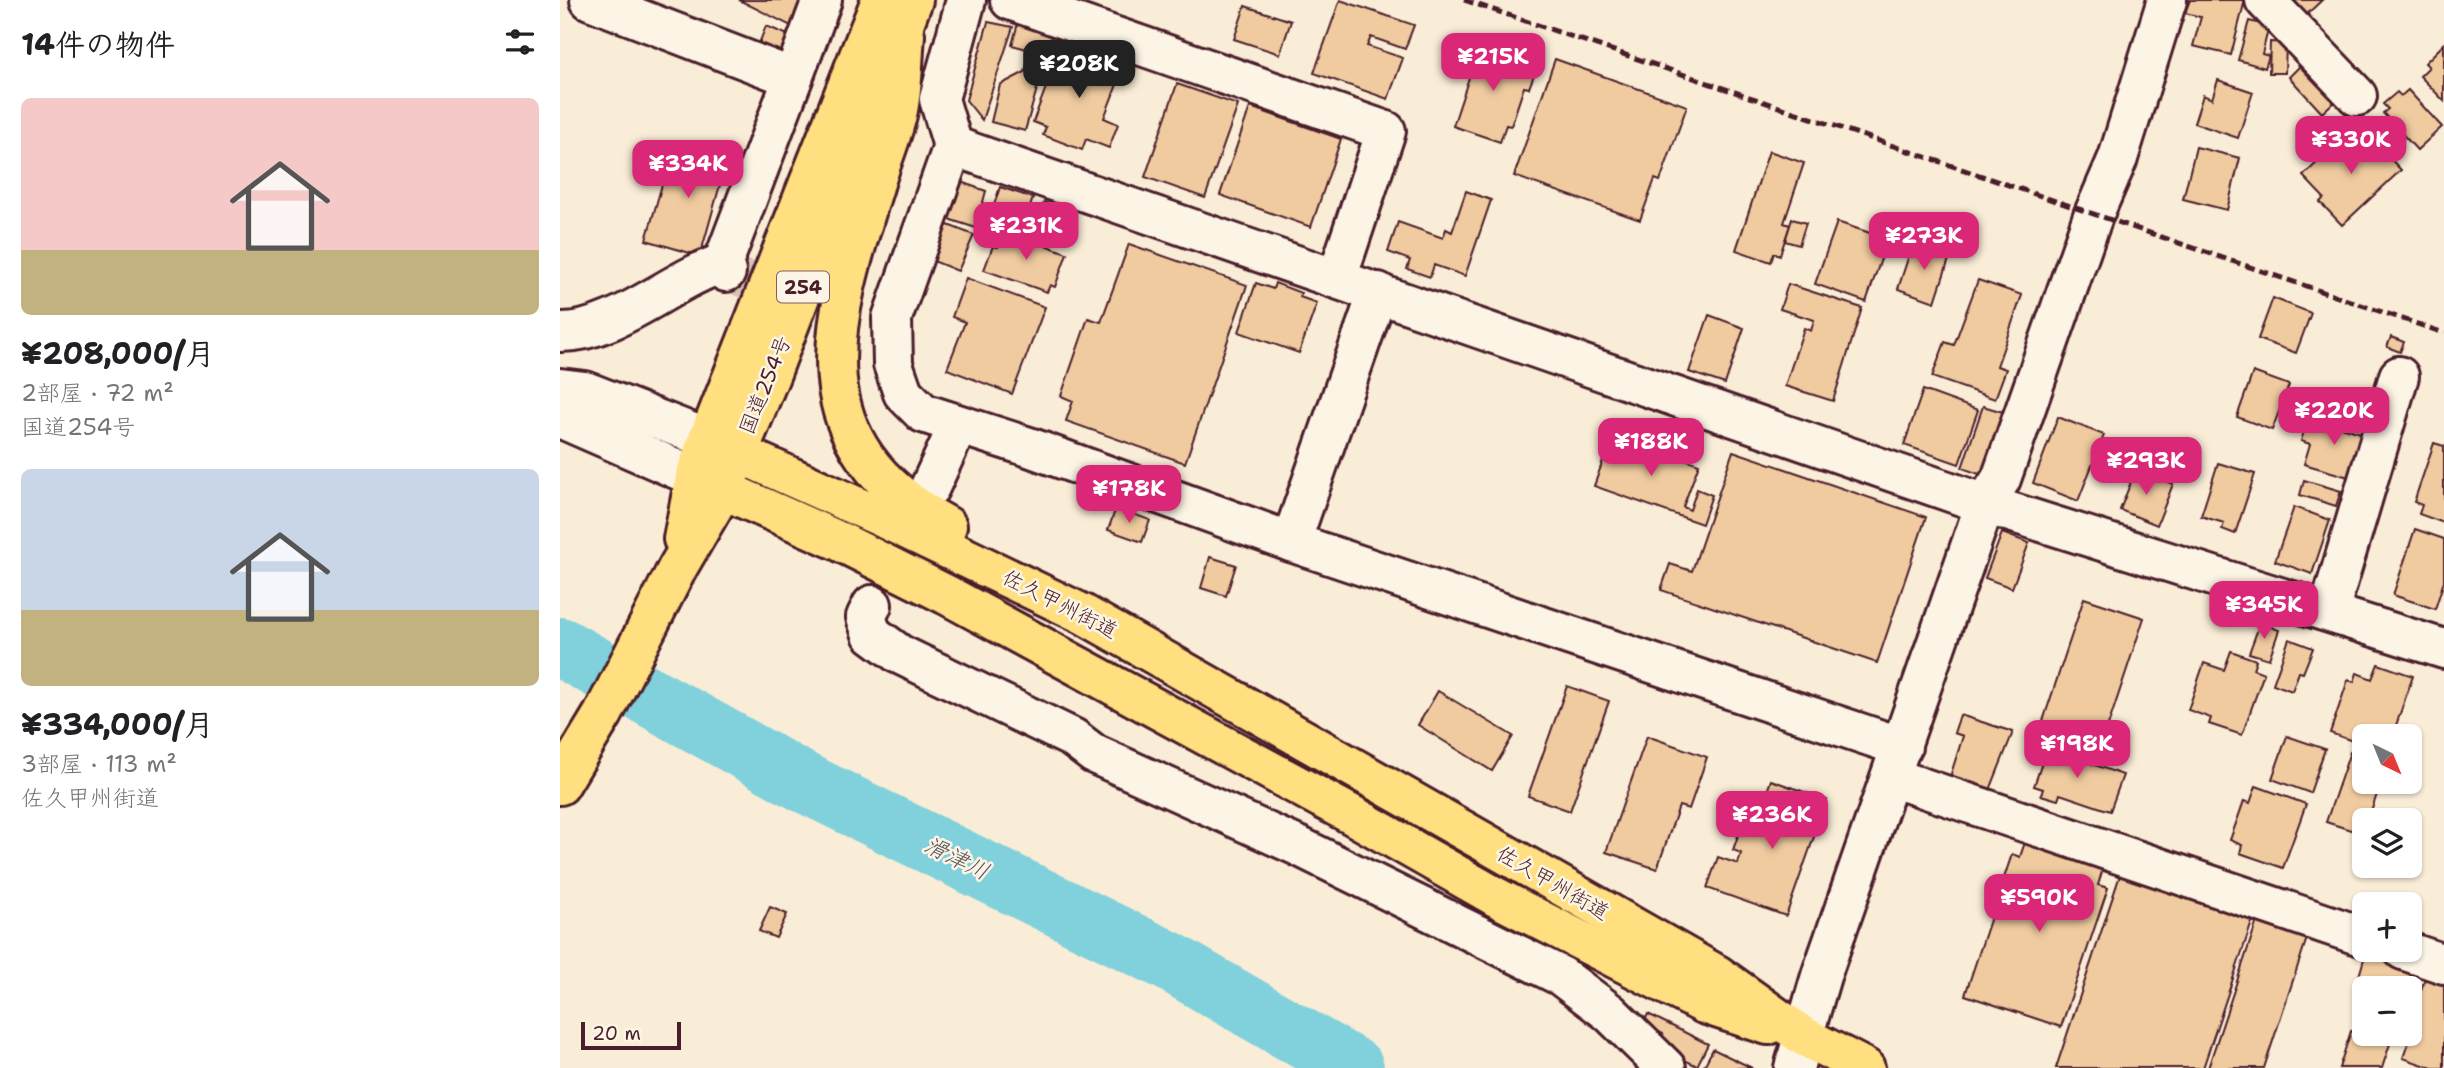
<!DOCTYPE html>
<html lang="ja">
<meta charset="utf-8">
<style>
body{margin:0;font-family:"Shantell Sans","Klee One",sans-serif;background:#f6f6f6;color:#202124;height:100vh;display:flex;flex-direction:column;font-size:26px;white-space:nowrap}
*{box-sizing:border-box;margin:0}
p{font-size:23px;color:#757577}
.icon{flex:none;width:38px;height:38px;fill:none;stroke:currentColor;stroke-width:2;stroke-linecap:round;stroke-linejoin:round}
.map{position:relative;flex:1;overflow:hidden}
.details{display:flex;flex-direction:column;background:#fff;width:560px}
.details>*{flex:none}
.needle{width:46px;rotate:137deg}
.tools{position:absolute;left:1792px;top:724px;display:grid;gap:14px}
.tools a{display:grid;place-items:center;width:70px;height:70px;border-radius:10px;background:#fff;box-shadow:0 2px 5px #0004;font-size:35px}
.scale{position:absolute;left:21px;bottom:18px;width:100px;box-sizing:border-box;padding-left:7px;border:4px solid #4a1f2b;border-top:0;font-size:19px;line-height:24px;white-space:nowrap;color:#4a1f2b;-webkit-text-stroke:5px #fcf5e5;paint-order:stroke}
.price{position:absolute;translate:-50% -60px;padding:0 16px;border-radius:14px;background:#db2777;color:#fff;font-size:23px;line-height:46px;filter:drop-shadow(0 2px 4px #0008)}
.price::after{content:'';position:absolute;left:50%;top:42px;width:21px;height:16px;margin-left:-10px;background:inherit;clip-path:polygon(0 0,100% 0,50% 100%)}
.price.active{background:#222;color:#fff}
ul{padding:0;list-style:none}
li{display:grid;align-content:center;gap:14px;height:371px;padding:0 21px}
li span{display:grid;place-items:center;height:217px;border-radius:10px;color:#555}
li>.icon{margin-inline-start:auto}
span .icon{width:126px;height:126px;fill:#fffc;stroke-width:1}
li b{font-size:30px}
h2{display:flex;justify-content:space-between;align-items:center;height:84px;padding:0 21px;font-size:30px}
main{display:flex;flex:1;min-height:0}
.map>svg:first-child{display:block}
</style>
<main>
<section class="details">
<h2>14件の物件<svg class="icon" aria-label="filters" viewBox="0 0 24 24"><path d="M4 7h16M4 17h16"/><circle cx="9" cy="7" r="2"/><circle cx="15" cy="17" r="2"/></svg></h2>
<ul>
<li><span style="background:linear-gradient(#f6c9c9 70%,#c2b280 0)"><svg class="icon" aria-label="home" viewBox="0 0 24 24"><path d="M3 11l9-7 9 7M6 9v11h12V9"/></svg></span><div><b>¥208,000/月</b><p>2部屋 · 72 m²</p><p>国道254号</p></div></li>
<li><span style="background:linear-gradient(#c9d6e8 65%,#c2b280 0)"><svg class="icon" aria-label="home" viewBox="0 0 24 24"><path d="M3 11l9-7 9 7M6 9v11h12V9"/></svg></span><div><b>¥334,000/月</b><p>3部屋 · 113 m²</p><p>佐久甲州街道</p></div></li>
</ul>
</section>
<div class="map">
<svg width="1884" height="1068" viewBox="0 0 1884 1068">
<rect width="100%" height="100%" fill="#faedd7"/>
<filter id="ink" filterUnits="userSpaceOnUse"><feTurbulence type="fractalNoise" baseFrequency=".0143" numOctaves="2"/><feDisplacementMap in="SourceGraphic" scale="14" xChannelSelector="R" yChannelSelector="G"/><feConvolveMatrix kernelMatrix="1 2 1 2 8 2 1 2 1" color-interpolation-filters="sRGB"/></filter>
<g filter="url(#ink)">
<g fill="none" stroke-linecap="round" stroke-linejoin="round">
<path stroke="#80d1db" stroke-width="60" d="M0,647l245,136 362,177 187,108"/>
</g>
<g fill="#f0cba0" stroke="#4a1f2b" stroke-width="2">
<path d="M179,0h66l-12,27z"/>
<path d="M780,0l74,25 -9,24 -34,-12 -4,9 36,12 -15,41 -74,-26z"/>
<path d="M1630,0h55l-14,55 -38,-9 8,-29 -16,-4z"/>
<path d="M1728,0h34l-18,17z"/>
<path d="M685,6l46,15 -11,33 -46,-15z"/>
<path d="M1689,21l20,5 -7,28 7,2 -4,12 -27,-8z"/>
<path d="M428,22l25,5 -31,93 -16,-20z"/>
<path d="M458,23l35,9 -28,99 -34,-9 9,-37 25,-13 6,-22 -19,-5z"/>
<path d="M206,26l27,11 -10,28 -28,-11z"/>
<path d="M1710,42l16,1 -1,30h-16z"/>
<path d="M920,44l58,20 -9,24 -5,-1 -13,39 -5,-1 -6,17 -47,-16z"/>
<path d="M1884,44v57l-24,-25 9,-9 -4,-4z"/>
<path d="M502,45l61,24 -19,49 14,6 -9,24 -23,-9 -4,11 -39,-15 3,-8 -13,-5z"/>
<path d="M995,59l132,47 -27,75 -5,-2 -15,41 -126,-44z"/>
<path d="M1743,63l34,36 -15,14 -33,-36z"/>
<path d="M1658,80l35,12 -15,46 -44,-15 9,-28 9,4z"/>
<path d="M617,84l61,21 -33,93 -60,-21z"/>
<path d="M1848,90l34,37 -25,23 -34,-37 5,-4 -5,-5 14,-12 4,4z"/>
<path d="M690,107l91,32 -30,88 -91,-32z"/>
<path d="M1786,135l10,11 12,-11 33,35 -59,55 -22,-23 4,-4 -21,-22z"/>
<path d="M143,145l26,8 -29,103 -54,-16 26,-90 27,7z"/>
<path d="M1636,147l44,11 -13,52 -44,-11z"/>
<path d="M1209,151l35,12 -20,60 6,2 -10,30 -6,-2 -3,9 -35,-12z"/>
<path d="M395,180l31,11 -10,37 -34,-11z"/>
<path d="M440,187l33,11 -3,9 11,4 3,-9 29,10 -9,26 -10,-3 -3,8 -62,-23z"/>
<path d="M906,191l25,9 -26,76 -31,-11 -4,12 -23,-8 3,-9 -22,-8 10,-30 45,16 3,-9 6,3z"/>
<path d="M1232,219l14,4 -7,22 -14,-4z"/>
<path d="M380,222l34,13 -16,36 -32,-13z"/>
<path d="M1277,222l51,17 -22,63 -51,-18z"/>
<path d="M451,233l56,20 -12,34 -5,-2 -3,7 -63,-22 9,-24 5,1 2,-6z"/>
<path d="M1353,243l37,13 -15,46 -37,-13z"/>
<path d="M569,244l118,41 -62,178 -119,-42 7,-20 -12,-5 27,-78 13,4z"/>
<path d="M406,278l79,29 -33,87 -65,-25 18,-47 -13,-5z"/>
<path d="M1418,280l44,15 -25,71 9,3 -11,30 -63,-22 13,-35 9,3z"/>
<path d="M696,283l17,6 2,-6 26,10 -1,4 17,6 -18,50 -60,-21z"/>
<path d="M1228,284l74,24 -29,93 -48,-15 19,-58 7,3 3,-11 -34,-11z"/>
<path d="M1713,298l38,15 -15,40 -38,-14z"/>
<path d="M1149,315l35,13 -19,56 -36,-12z"/>
<path d="M1831,337l13,5 -4,10 -13,-5z"/>
<path d="M1693,372l36,13 -17,45 -35,-13z"/>
<path d="M1363,390l55,20 -19,54 -55,-19z"/>
<path d="M1423,406l20,6 -21,63 -20,-7z"/>
<path d="M1498,417l46,18 -26,66 -45,-18z"/>
<path d="M1748,417l63,19 -19,42 -48,-14 6,-20 -9,-3z"/>
<path d="M1053,433l86,31 -16,43 7,3 7,-21 15,6 -10,29 -108,-38z"/>
<path d="M1874,443l10,3v77l-25,-9 3,-9 -8,-3z"/>
<path d="M1173,451l193,66 -49,146 -216,-73 9,-26 22,7z"/>
<path d="M1658,463l37,11 -20,60 -13,-5 2,-6 -23,-7z"/>
<path d="M1576,469l37,15 -16,41 -37,-15z"/>
<path d="M1744,480l37,11 -5,15 -36,-11z"/>
<path d="M1734,507l36,13 -18,54 -37,-13z"/>
<path d="M556,508l34,12 -8,22 -34,-12z"/>
<path d="M1855,529l29,10v42l-9,28 -42,-14z"/>
<path d="M1442,533l27,10 -17,45 -27,-10z"/>
<path d="M650,557l26,8 -10,31 -25,-8z"/>
<path d="M1524,598l60,20 -43,129 -60,-20z"/>
<path d="M1700,623l19,7 -10,29 -20,-6z"/>
<path d="M1729,639l24,9 -10,25 -4,-1 -7,19 -19,-7z"/>
<path d="M1671,651l25,9 -3,9 11,4 -22,62 -33,-11 2,-6 -23,-8 16,-47 20,7z"/>
<path d="M1818,664l35,12 -21,61h-28v8l-34,-12 18,-53 6,2 3,-9 15,6z"/>
<path d="M1007,686l42,15 -39,110 -42,-15z"/>
<path d="M878,691l75,45 -21,35 -74,-46z"/>
<path d="M1400,715l53,17 -23,58 -40,-13 13,-41 -9,-3z"/>
<path d="M1087,736l60,21 -18,52 -10,-3 -22,63 -51,-17z"/>
<path d="M1727,736l38,13 -15,44 -38,-14z"/>
<path d="M1487,748l76,27 -13,36 -50,-17 -2,6 -17,-5 2,-6 -9,-3z"/>
<path d="M1790,752l14,5v25h17l-13,39h-4l-1,13 -37,-12z"/>
<path d="M1211,780l56,20 -41,116 -79,-28 11,-31 20,7 3,-11 -8,-3 7,-20 12,4z"/>
<path d="M1696,786l50,18 -23,64 -43,-15 2,-8 -12,-5 14,-39 6,2z"/>
<path d="M1465,842l78,26 -5,17 10,3 -47,139 -96,-32 47,-141 8,3z"/>
<path d="M1560,875l133,44 -50,149h-147z"/>
<path d="M210,907l17,7 -11,24 -17,-7z"/>
<path d="M1697,921l50,17 -43,130h-56z"/>
<path d="M1806,952l47,16 -7,21h-10l-37,-13z"/>
<path d="M1867,973l17,6v89h-12l-29,-10 14,-41 -5,-2z"/>
<path d="M1088,1014l60,30 -11,22 -25,-12 2,-5 -15,-7 4,-8 -20,-10z"/>
<path d="M1791,1031l39,13 -8,24h-43z"/>
<path d="M1153,1049l39,19h-49z"/>
</g>
<g fill="none" stroke-linecap="round" stroke-linejoin="round">
<path stroke="#d7c4b5" stroke-width="38" stroke-dasharray="38 19" stroke-linecap="butt" d="M166,272l132,49"/>
<g stroke="#4a1f2b" stroke-width="44">
<g id="minor">
<path d="M30,0l203,78 -70,185"/>
<path d="M406,0l-27,99 14,47 -61,172 1,46 10,29 20,20 106,34 262,95 611,205"/>
<path d="M450,0l376,131 -49,147"/>
<path d="M1705,0l92,96"/>
<path d="M233,78l29,-78"/>
<path d="M393,146l1032,358 459,145"/>
<path d="M0,332c55,1 110,-52 163,-69l3,9"/>
<path d="M0,388l25,3 123,48"/>
<path d="M0,418l135,59"/>
<path d="M370,487l28,-61"/>
<path d="M731,542l87,-250"/>
<path d="M312,605l-6,12 6,17 27,20 174,84 21,16 204,92 263,130 49,37 56,55"/>
<path d="M1769,611l70,-235"/>
<path d="M1331,777l473,160"/>
<path d="M1843,950l41,14"/>
<path d="M1234,1068l27,-92 164,-472 16,-25 92,-263 25,-58 49,-158"/>
</g>
</g>
<g stroke="#4a1f2b" stroke-width="44">
<g id="major">
<path d="M345,35c-2,24 -2,50 -7,75 -5,25 -17,51 -24,76 -43,138 -81,255 73,340"/>
<path d="M149,440l176,79 198,95 633,360 87,62 62,32"/>
<path d="M135,477l146,65 106,53 407,221 142,81 208,107 64,21"/>
</g>
</g>
<g stroke="#4a1f2b" stroke-width="44">
<g id="highway">
<path d="M123,539l12,-62 13,-38 173,-439"/>
<path d="M0,785l43,-71 75,-147 45,-77 48,-117 142,-373"/>
</g>
</g>
<use href="#minor" stroke="#fcf5e5" stroke-width="38"/>
<use href="#major" stroke="#ffdf80" stroke-width="38"/>
<use href="#highway" stroke="#ffdf80" stroke-width="38"/>
<path stroke="#4a1f2b" stroke-width="5" stroke-dasharray="10 5" stroke-linecap="butt" d="M904,0l980,333"/>
</g>
</g>
<g text-anchor="middle" stroke-width="5" stroke-linejoin="round" paint-order="stroke">
<rect fill="#fcf5e5" stroke="#7f5f63" stroke-width="2" x="217" y="271.5" width="52" height="31" rx="5"/>
<g font-size="19" font-weight="bold" fill="#4a1f2b">
<text x="243" y="294">254</text>
</g>
<g font-size="21" fill="#4a1f2b" stroke="#fcf5e5">
<text transform="translate(205 385) rotate(-68)" y="7">国道254号</text>
<text transform="translate(500 604) rotate(27)" y="7">佐久甲州街道</text>
<text transform="translate(993 883) rotate(30)" y="7">佐久甲州街道</text>
</g>
<g font-size="23" font-style="italic" fill="#5a5460" stroke="#fcf5e5">
<text transform="translate(397 858) rotate(26)" y="8">滑津川</text>
</g>
</g>
</svg>
<div class="tools">
<a><svg class="needle" viewBox="-14 -14 28 28"><path d="M0-13l5 13h-10z" fill="#e53935"/><path d="M0 13l5-13h-10z" fill="#757577"/></svg></a>
<a><svg class="icon" aria-label="layers" viewBox="0 0 24 24"><path d="M12 4l9 5-9 5-9-5zM3 14l9 5 9-5"/></svg></a>
<a>+</a>
<a>−</a>
</div>
<div class="scale">20 m</div>
<b class="price" style="left:933px;top:93px">¥215K</b>
<b class="price active" style="left:519px;top:100px">¥208K</b>
<b class="price" style="left:1791px;top:176px">¥330K</b>
<b class="price" style="left:128px;top:200px">¥334K</b>
<b class="price" style="left:466px;top:262px">¥231K</b>
<b class="price" style="left:1364px;top:272px">¥273K</b>
<b class="price" style="left:1774px;top:447px">¥220K</b>
<b class="price" style="left:1091px;top:478px">¥188K</b>
<b class="price" style="left:1586px;top:497px">¥293K</b>
<b class="price" style="left:569px;top:525px">¥178K</b>
<b class="price" style="left:1704px;top:641px">¥345K</b>
<b class="price" style="left:1517px;top:780px">¥198K</b>
<b class="price" style="left:1212px;top:851px">¥236K</b>
<b class="price" style="left:1479px;top:934px">¥590K</b>
</div>
</main>
